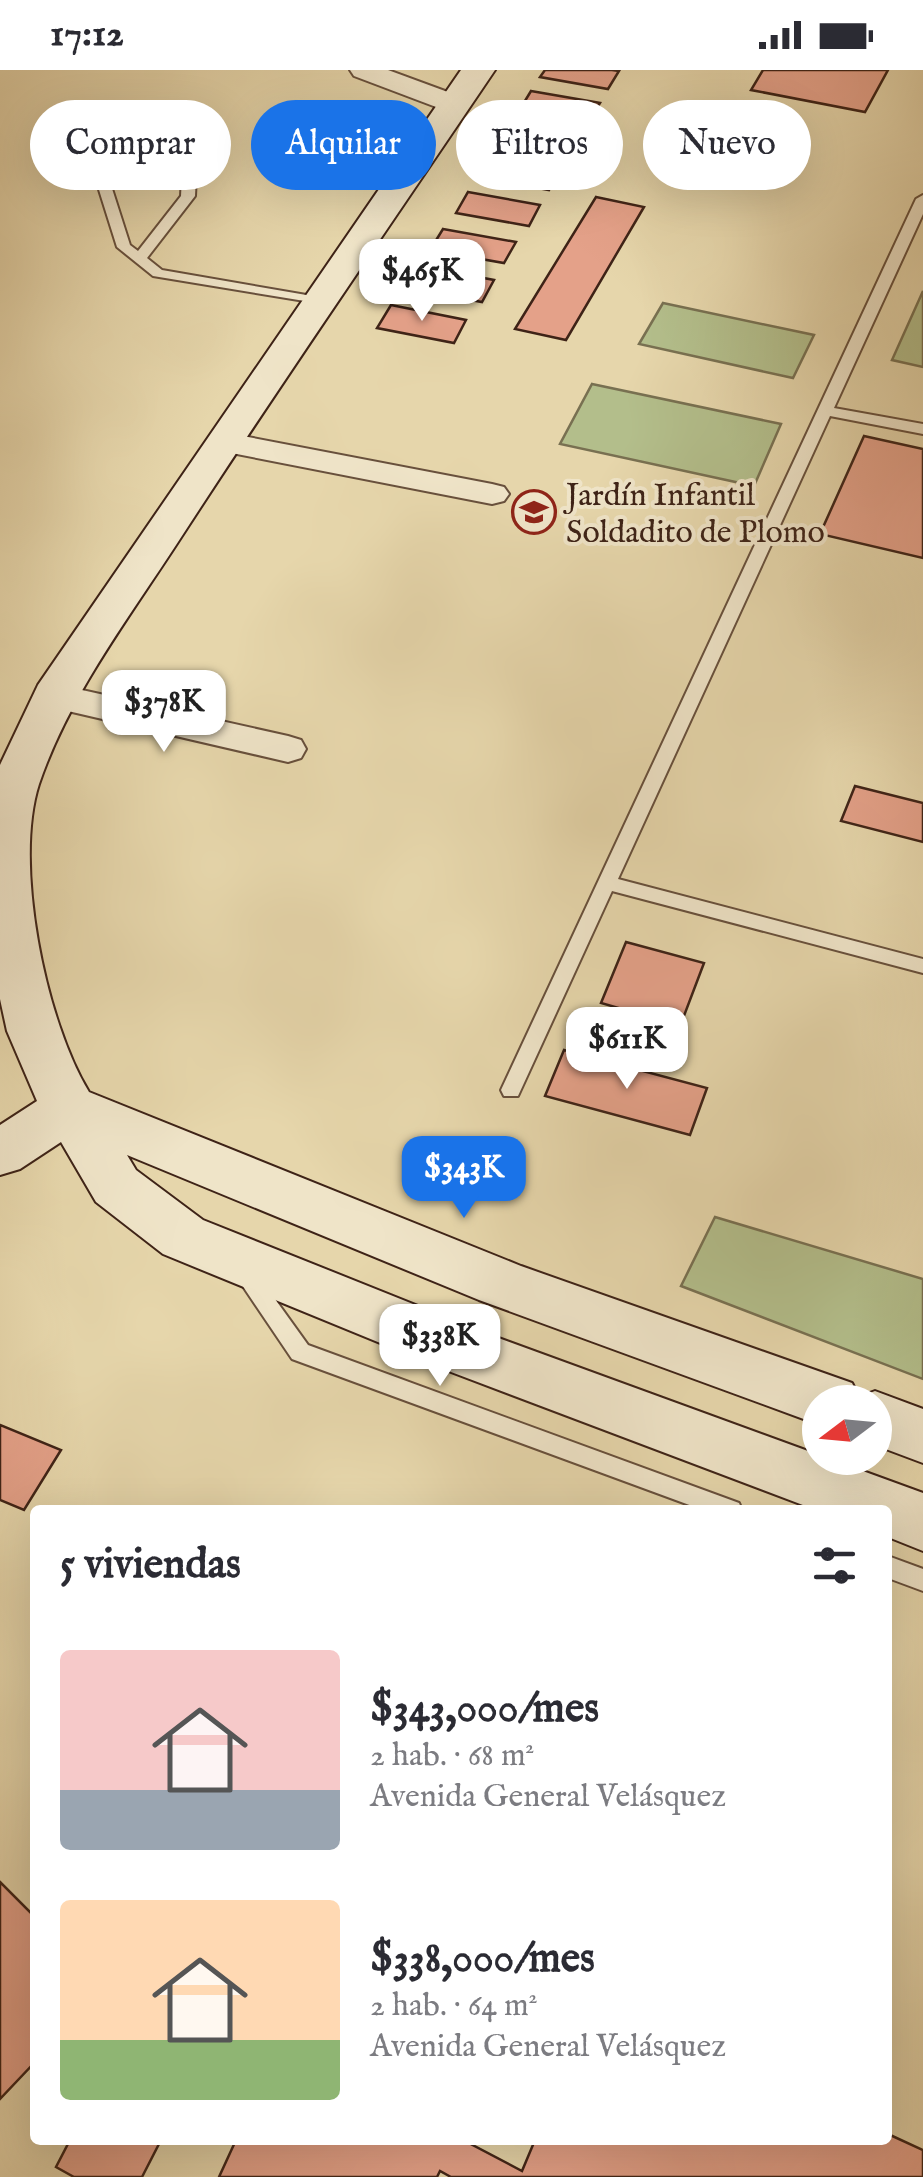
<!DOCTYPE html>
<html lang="es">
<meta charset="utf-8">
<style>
body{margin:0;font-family:"IM FELL English",serif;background:#f7f7f7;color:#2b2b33;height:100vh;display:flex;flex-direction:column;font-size:38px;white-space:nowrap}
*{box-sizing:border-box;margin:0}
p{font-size:32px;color:#7c7c81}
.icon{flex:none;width:55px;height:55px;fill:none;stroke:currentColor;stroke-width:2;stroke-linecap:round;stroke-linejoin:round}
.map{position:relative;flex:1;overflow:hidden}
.details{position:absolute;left:30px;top:1435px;width:862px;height:640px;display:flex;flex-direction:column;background:#fff;border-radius:10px;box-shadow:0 10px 40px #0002}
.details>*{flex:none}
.hud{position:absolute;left:30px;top:30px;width:865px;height:90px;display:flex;gap:20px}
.needle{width:65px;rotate:254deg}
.tools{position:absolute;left:802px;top:1315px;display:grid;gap:20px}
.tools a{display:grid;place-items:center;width:90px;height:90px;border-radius:50%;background:#fff;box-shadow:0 10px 40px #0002;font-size:50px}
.price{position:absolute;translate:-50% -85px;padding:0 22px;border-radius:20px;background:#fff;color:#222;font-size:32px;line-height:65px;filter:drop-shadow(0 2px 5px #0008)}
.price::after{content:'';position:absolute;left:50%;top:60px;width:30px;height:22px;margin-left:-15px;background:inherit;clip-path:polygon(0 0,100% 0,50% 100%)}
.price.current{background:#1a73e8;color:#fff}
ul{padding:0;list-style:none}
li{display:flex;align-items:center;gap:30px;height:250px;padding:0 30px}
li span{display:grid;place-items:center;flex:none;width:280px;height:200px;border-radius:10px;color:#555}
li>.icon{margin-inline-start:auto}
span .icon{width:120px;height:120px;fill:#fffc;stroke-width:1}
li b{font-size:42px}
h2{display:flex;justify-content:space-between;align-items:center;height:120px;padding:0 30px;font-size:42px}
.pill{padding:0 35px;border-radius:45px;background:#fff;box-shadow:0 10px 40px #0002;font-size:35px;line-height:90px}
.pill.current{background:#1a73e8;color:#fff}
.status{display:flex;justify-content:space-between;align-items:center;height:70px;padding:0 50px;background:#fff;direction:ltr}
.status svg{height:28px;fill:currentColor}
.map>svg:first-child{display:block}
</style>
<div class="status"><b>17:12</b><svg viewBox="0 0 49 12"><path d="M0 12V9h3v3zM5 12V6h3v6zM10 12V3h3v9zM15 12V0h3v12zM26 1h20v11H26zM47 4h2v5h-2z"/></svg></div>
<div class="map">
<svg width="923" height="2107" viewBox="0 0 923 2107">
<rect width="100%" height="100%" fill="#e6d6ab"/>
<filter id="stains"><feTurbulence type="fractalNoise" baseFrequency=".002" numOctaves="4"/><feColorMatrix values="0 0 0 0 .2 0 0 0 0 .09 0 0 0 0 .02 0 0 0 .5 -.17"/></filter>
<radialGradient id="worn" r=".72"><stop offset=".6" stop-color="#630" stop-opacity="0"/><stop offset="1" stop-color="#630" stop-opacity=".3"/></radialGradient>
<g fill="#b3be8b" stroke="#787051" stroke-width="2.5">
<path d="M923,221v76l-31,-7z"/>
<path d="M663,233l151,32 -21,43 -154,-34z"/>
<path d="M592,314l189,40 -27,62 -194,-42z"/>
<path d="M715,1147l208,62v100l-242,-93z"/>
</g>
<g fill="#e4a189" stroke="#3e2317" stroke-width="2.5">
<path d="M545,0h67l7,1 -11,18 -68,-12z"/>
<path d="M763,0h125l-23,42 -114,-22z"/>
<path d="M531,21l69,12 -11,18 -69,-12z"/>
<path d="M512,53l69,12 -10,19 -70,-12z"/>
<path d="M489,87l71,13 -11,20 -71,-13z"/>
<path d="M468,122l72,13 -11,21 -73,-13z"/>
<path d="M596,127l48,10 -78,133 -51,-11z"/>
<path d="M443,159l73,13 -12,21 -74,-13z"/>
<path d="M420,196l74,14 -12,22 -76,-14z"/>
<path d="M391,235l75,15 -12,23 -77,-15z"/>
<path d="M864,366l59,13v109l-103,-24z"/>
<path d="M855,716l68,17v39l-82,-21z"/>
<path d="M626,872l78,21 -36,95 -53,-15 14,-32 -28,-8z"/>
<path d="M564,980l143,38 -17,47 -145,-39z"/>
<path d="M0,1355l61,25 -37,60 -24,-10z"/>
<path d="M0,1812l35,35v145l-35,37z"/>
<path d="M888,2064l35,16v27h-472l-11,-6 -3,6h-218l17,-37h227l59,31 13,-31h353z"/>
<path d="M70,2070h91l-19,37h-68l-18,-10z"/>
</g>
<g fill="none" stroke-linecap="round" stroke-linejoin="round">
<g stroke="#68503c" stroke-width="4">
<g id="lane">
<path d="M84,49l6,4 14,42 69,-2 23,12 -1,21 -48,62 15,12 156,27 7,4 -2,3 -170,-28 -36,-29 -39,-124zM171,101l11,6 -1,19 -43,55 -8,-6 -23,-72z"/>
<path d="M923,125v19l-89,194 89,16v10l-93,-18 -212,463 305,80v14l-311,-82 -94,205h-14l-3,-6 415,-891z"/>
<path d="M245,1194l7,3 56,78 431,158 3,7h-39l-411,-151 -54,-80 -4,-6 4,-6z"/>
<path d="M888,1486l35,13v22l-35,-13z"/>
</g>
</g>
<g stroke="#68503c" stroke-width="4">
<g id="street">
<path d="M350,0h38l76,28 4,6 -4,6h-20l-90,-34z"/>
<path d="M222,362l270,52 12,3 5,7 -5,7 -12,3 -281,-55 -5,-7z"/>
<path d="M55,614l233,52 13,4 5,9 -5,9 -13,4 -246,-57 -5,-9 5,-9z"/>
</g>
</g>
<g stroke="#3e2317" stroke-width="4">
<path id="secondary" d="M461,0h34c-106,157 -214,313 -317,472 -50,77 -109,154 -139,242 -26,80 7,238 50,308l432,174 331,117 7,14 16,-6 48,18v54l-48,-18v-43h-55v23l-341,-125 -352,-145 9,15 67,50 290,116 430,157v58l-35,-14v-27h-72l-365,-138 -288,-118 -67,-52 -35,-60 -41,27 -20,6v-50l37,-24 -30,-70 -7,-32v-234l38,-80z"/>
</g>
<use href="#lane" fill="#efe4c8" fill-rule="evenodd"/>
<use href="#street" fill="#efe4c8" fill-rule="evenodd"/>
<use href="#secondary" fill="#efe4c8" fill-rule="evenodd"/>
</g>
<defs>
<g id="school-ring" transform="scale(2.25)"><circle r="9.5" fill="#efe4c8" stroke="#8f2418" stroke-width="1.5"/><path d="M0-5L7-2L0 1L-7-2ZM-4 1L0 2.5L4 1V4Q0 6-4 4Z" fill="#8f2418"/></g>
</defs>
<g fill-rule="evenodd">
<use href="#school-ring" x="534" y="442"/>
</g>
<g text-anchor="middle" stroke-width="8" stroke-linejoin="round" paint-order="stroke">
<g font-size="32" fill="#3e2317" stroke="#efe4c8" text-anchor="start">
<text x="566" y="435">Jardín Infantil<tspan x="566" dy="37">Soldadito de Plomo</tspan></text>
</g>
</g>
<rect width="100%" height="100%" filter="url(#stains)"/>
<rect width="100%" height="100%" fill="url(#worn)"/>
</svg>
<div class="tools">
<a><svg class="needle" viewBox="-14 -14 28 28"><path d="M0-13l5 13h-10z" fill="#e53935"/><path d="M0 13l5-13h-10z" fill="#7c7c81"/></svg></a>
</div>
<b class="price" style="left:422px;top:254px">$465K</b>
<b class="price" style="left:164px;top:685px">$378K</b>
<b class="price" style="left:627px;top:1022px">$611K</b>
<b class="price current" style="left:464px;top:1151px">$343K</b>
<b class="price" style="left:440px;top:1319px">$338K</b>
<div class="hud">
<a class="pill">Comprar</a>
<a class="pill current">Alquilar</a>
<a class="pill">Filtros</a>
<a class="pill">Nuevo</a>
</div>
<section class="details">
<h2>5 viviendas<svg class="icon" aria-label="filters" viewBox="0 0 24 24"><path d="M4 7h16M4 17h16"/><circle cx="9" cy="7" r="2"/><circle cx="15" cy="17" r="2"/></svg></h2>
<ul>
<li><span style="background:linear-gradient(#f6c9c9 70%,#9aa5b1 0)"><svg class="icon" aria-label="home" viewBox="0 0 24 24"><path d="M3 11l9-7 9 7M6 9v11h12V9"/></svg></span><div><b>$343,000/mes</b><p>2 hab. · 68 m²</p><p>Avenida General Velásquez</p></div></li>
<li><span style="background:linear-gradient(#ffd9b3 70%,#8fb573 0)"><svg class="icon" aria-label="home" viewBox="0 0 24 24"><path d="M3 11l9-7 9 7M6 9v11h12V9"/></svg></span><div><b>$338,000/mes</b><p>2 hab. · 64 m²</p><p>Avenida General Velásquez</p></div></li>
</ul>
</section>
</div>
